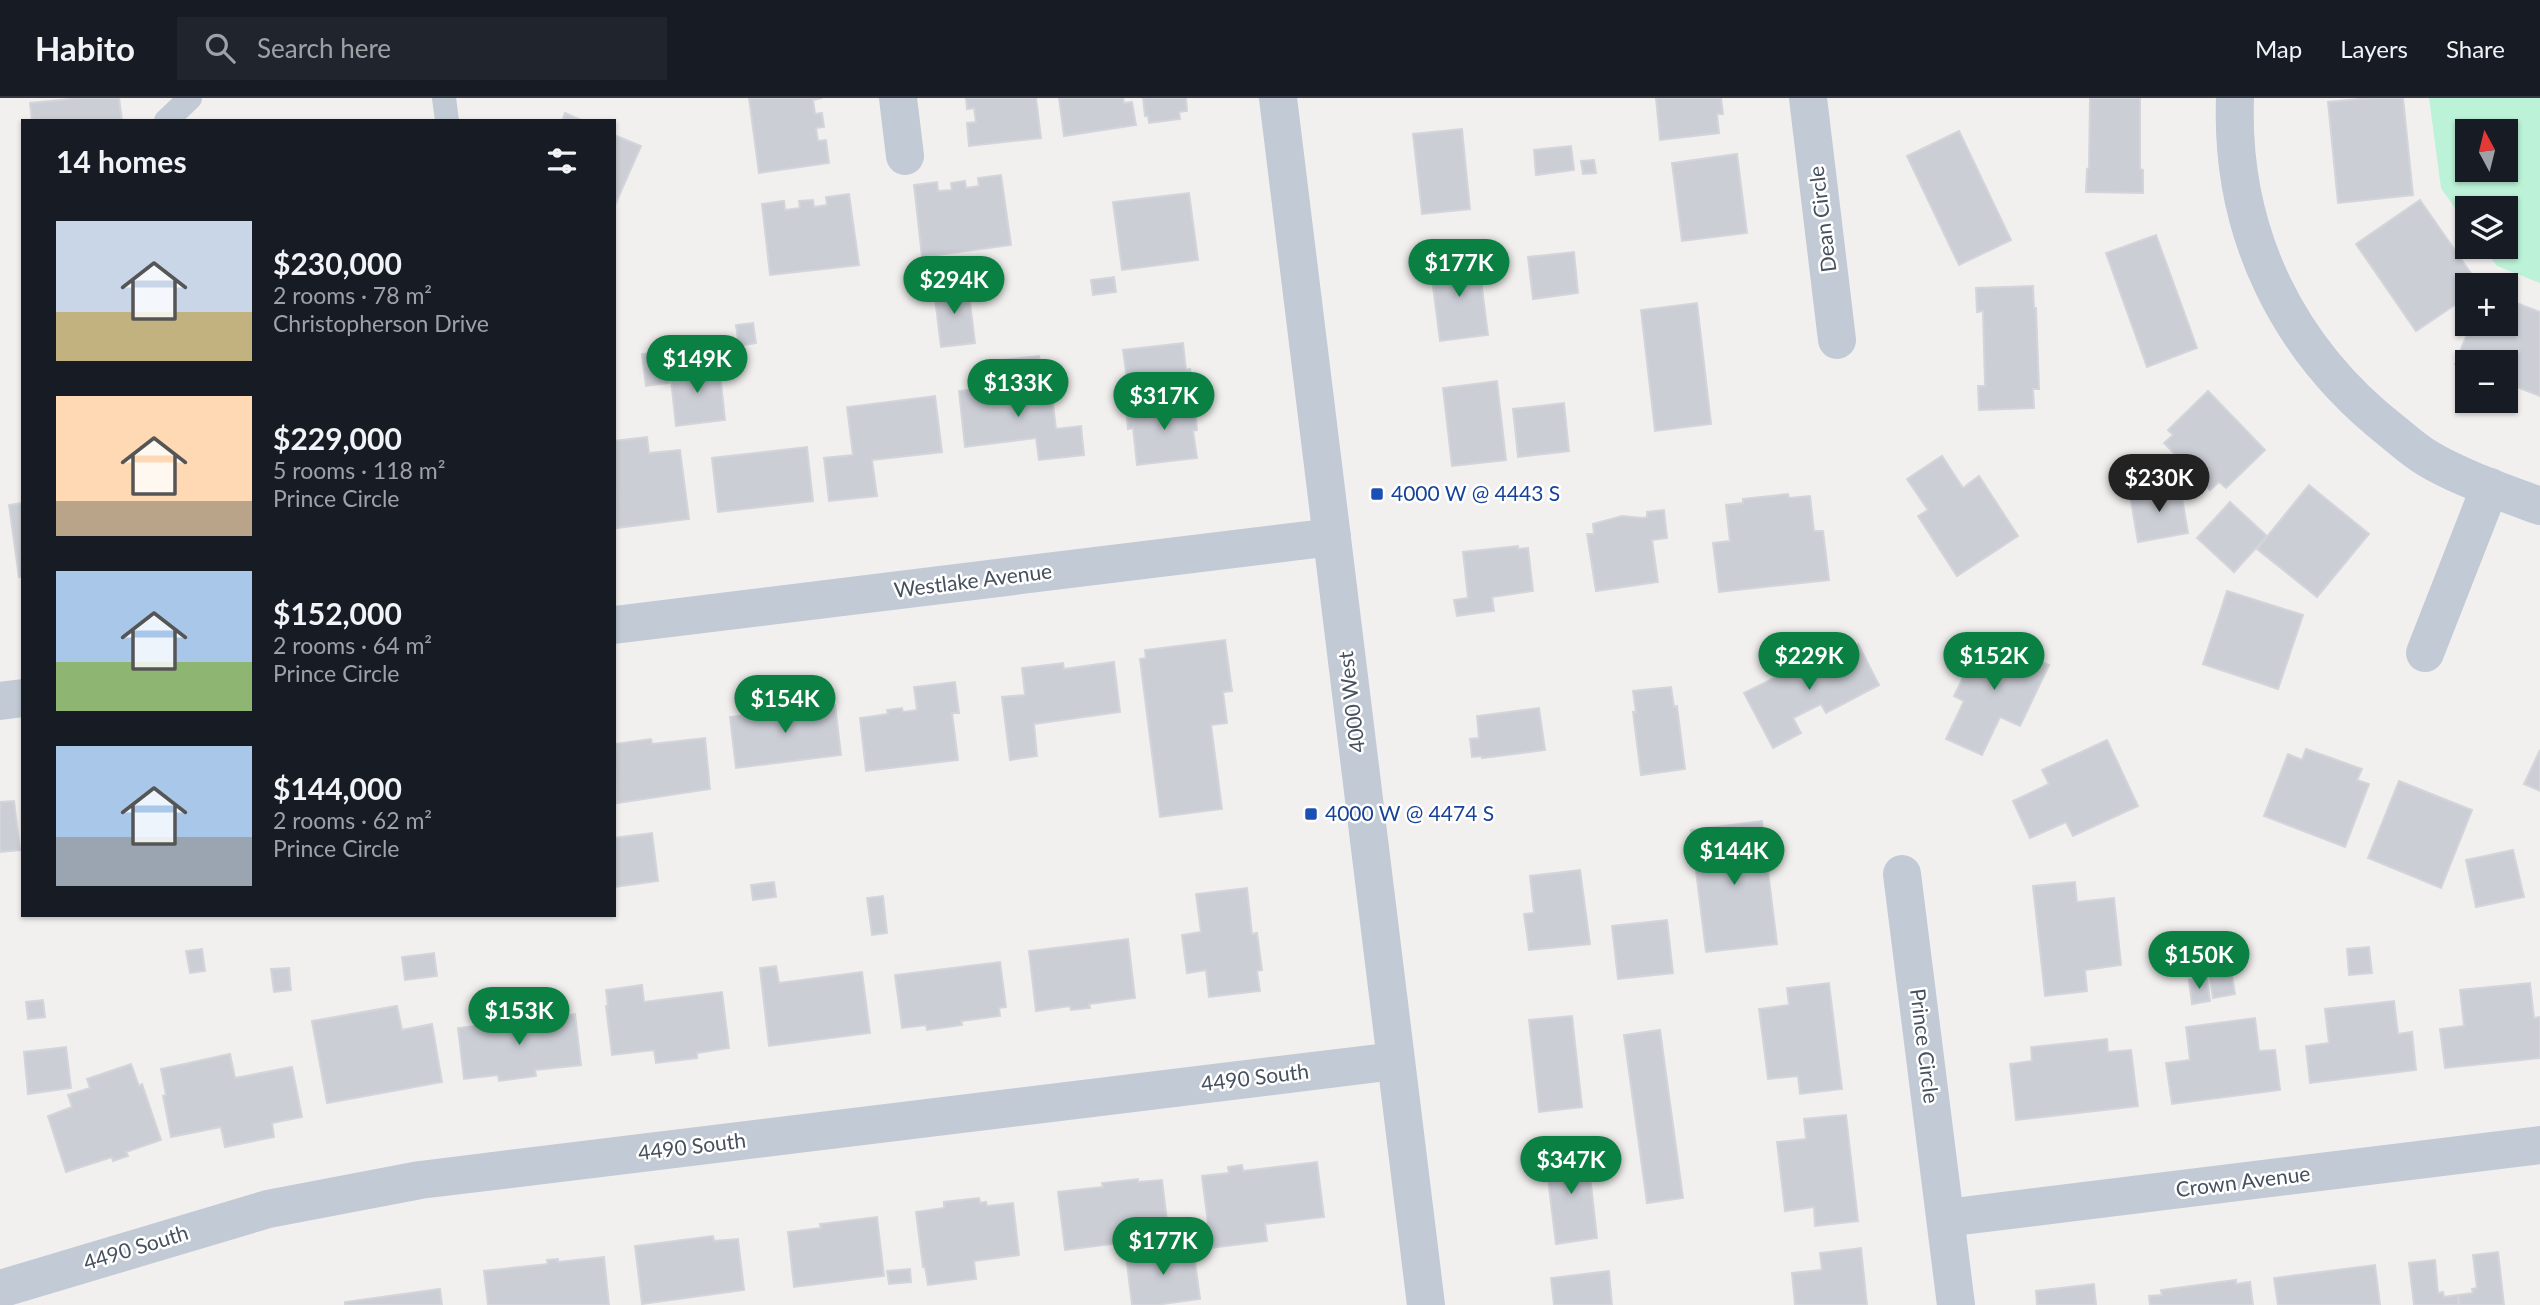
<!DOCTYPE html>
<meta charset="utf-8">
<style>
body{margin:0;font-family:Lato,sans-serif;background:#20242c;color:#f1f3f6;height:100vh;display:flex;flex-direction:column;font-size:26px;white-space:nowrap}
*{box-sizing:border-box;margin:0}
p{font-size:23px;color:#9ea1a6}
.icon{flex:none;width:38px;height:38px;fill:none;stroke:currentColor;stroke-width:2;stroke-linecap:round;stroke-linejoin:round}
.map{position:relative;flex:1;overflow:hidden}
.panel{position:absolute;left:21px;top:21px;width:595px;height:798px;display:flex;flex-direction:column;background:#171b24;border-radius:0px;box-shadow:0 2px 5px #0004}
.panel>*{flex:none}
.needle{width:46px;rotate:353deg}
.fabs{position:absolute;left:2455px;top:21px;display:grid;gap:14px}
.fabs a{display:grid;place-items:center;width:63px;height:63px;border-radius:0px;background:#171b24;box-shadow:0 2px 5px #0004;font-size:35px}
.price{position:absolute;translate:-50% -60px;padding:0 16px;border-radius:24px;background:#0b8043;color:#fff;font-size:23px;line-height:46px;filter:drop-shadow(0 2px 4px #0008)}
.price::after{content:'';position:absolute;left:50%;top:42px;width:21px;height:16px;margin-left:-10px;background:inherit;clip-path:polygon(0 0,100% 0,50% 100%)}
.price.selected{background:#222;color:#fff}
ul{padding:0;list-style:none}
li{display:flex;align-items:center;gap:21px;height:175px;padding:0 35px}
li span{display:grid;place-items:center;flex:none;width:196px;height:140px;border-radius:0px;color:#555}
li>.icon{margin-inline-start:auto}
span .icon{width:84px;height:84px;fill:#fffc;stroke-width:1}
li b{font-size:30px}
h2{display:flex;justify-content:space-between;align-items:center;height:84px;padding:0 35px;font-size:30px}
header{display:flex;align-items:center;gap:42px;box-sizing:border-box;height:98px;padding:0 35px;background:#171b24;border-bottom:2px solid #363941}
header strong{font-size:33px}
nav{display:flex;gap:38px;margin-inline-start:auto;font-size:24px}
.search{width:490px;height:63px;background:#20242c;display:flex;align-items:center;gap:18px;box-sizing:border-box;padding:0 24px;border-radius:0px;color:#9ea1a6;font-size:26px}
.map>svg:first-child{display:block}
</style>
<header>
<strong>Habito</strong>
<div class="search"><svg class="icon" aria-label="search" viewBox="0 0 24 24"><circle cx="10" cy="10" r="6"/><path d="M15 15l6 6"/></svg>Search here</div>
<nav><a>Map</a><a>Layers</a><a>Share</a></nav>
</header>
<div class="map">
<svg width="2540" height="1207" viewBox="0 0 2540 1207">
<rect width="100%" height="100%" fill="#f2f0ef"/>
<path fill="#bcf2d7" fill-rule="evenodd" d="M2429,0h111v185l-43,-17 -14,-19h23v-39h-38l-1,17 -26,-37zM2468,33h38v39h-38z"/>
<g fill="#cbced5" stroke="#d3d5db" stroke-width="2">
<path d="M81,0h38l3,23h-90l-2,-18z"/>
<path d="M749,0h73l-9,2 2,14 7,-1 2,14 -8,1 2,13 8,-1 3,23 -70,10z"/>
<path d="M966,0h70l5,40 -72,8 -2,-23 9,-1 -2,-14 -7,1z"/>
<path d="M1059,0h64l1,5 8,-1 4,23 -72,11z"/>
<path d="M1143,0h43l1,13 -8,1 1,7 -31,4 -1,-7h-3z"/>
<path d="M1656,0h65l2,16h-6l2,19 -59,7z"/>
<path d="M2090,0h50v71l3,1v23l-57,-1 1,-23 2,-1z"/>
<path d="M2370,0h33l10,97 -75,8 -10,-101z"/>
<path d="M565,15l18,8h-21z"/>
<path d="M1462,31l8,80 -48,5 -9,-80z"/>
<path d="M1959,33l52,109 -52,25 -52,-109z"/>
<path d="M614,37l27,11 -27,61z"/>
<path d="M1571,48l3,24 -38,5 -2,-25z"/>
<path d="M1737,56l10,79 -65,8 -10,-78z"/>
<path d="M1594,62l2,13 -13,1 -2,-13z"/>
<path d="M1001,77l10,70 -89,12 -8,-72 23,-3 1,9 14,-1 -1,-7 14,-2 1,7 13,-2 -1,-8z"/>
<path d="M1189,95l9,67 -76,10 -9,-68z"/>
<path d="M849,96l10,71 -89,10 -8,-71 22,-3 1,9 15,-2 -1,-7 14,-1 1,7 13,-2 -1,-8z"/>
<path d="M2420,102l59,85h-11v11l-52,35 -60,-87z"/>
<path d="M2156,137l41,113 -50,19 -41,-114z"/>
<path d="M1574,154l4,41 -45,6 -5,-42z"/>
<path d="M1478,159l10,78 -48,6 -10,-78z"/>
<path d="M1114,179l2,15 -23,3 -2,-15z"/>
<path d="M968,188l7,57 -34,4 -7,-57z"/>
<path d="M2033,188l1,22h2l3,81h-6l1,19 -55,2 -1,-24h7l-2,-75 -6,1 -1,-24z"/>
<path d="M2506,201l34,13v84l-34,-13v-21h-38v6l-13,-4 16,-40h35z"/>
<path d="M1697,205l14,121 -56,7 -14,-121z"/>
<path d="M753,225l3,20 -17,3 -3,-21z"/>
<path d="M1183,245l3,27 4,-1 4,31 -68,8 -3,-21h5l-5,-37z"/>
<path d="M665,253l4,32 -23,3 -4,-32z"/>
<path d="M1039,258l3,18 -36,4 -2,-18z"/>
<path d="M719,266l6,56 -49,6 -6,-56z"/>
<path d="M1050,282l6,49 25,-3 3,29 -45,5 -3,-22 -71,9 -6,-56z"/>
<path d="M1497,283l9,79 -54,6 -9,-78z"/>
<path d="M2208,293l57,59 -39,38 -7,-6 -9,8 -46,-47 9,-8 -5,-5z"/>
<path d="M935,298l7,56 -70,8 5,36 -48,5 -5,-43 29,-3 -6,-48z"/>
<path d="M1194,302l3,30 -4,1 4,27 -60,7 -4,-37 -5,1 -2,-21z"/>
<path d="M1564,305l5,48 -51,6 -5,-48z"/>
<path d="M647,339l2,16 31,-3 9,69 -73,9 -2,-87z"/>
<path d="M807,349l6,54 -95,11 -6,-54z"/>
<path d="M1942,358l21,32 16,-12 39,60 -61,40 -39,-60 10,-6 -21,-31z"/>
<path d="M2309,387l60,49 -52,63 -60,-48z"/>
<path d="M2180,388l8,47 -50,9 -8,-47z"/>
<path d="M1788,396l1,4 21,-2 4,35h9l6,49 -110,12 -6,-49 17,-2 -4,-36 17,-2v-4z"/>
<path d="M2230,404l37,34 -33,36 -37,-34z"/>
<path d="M23,405v74h-4l-10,-72z"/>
<path d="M1664,412l3,28 -15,2 6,42 -62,9 -9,-57h7l-1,-10 29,-8 21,2 4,-1v-5z"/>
<path d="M1518,448v3l10,-1 5,43 -41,6 2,14 -37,5 -3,-16 14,-2 -5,-46z"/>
<path d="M2227,493l76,24 -25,74 -75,-25z"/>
<path d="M1984,536l65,31 -29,61 -20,-9 -18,38 -36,-16 18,-38 -10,-5z"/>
<path d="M1225,542l7,51 -9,1 4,31 -16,2 11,84 -62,8 -20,-158 6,-1 -1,-8z"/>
<path d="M1858,546l21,41 -53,28 -5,-9 -28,14 8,15 -28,15 -29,-55 58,-29 4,7z"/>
<path d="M1114,564l6,50 -86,12 3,32 -27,4 -8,-63 23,-2 -3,-27 41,-5 1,6z"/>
<path d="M955,584l4,31h-7l6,47 -92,11 -6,-53 28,-4 -1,-4 15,-2 1,4 14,-2 -3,-23z"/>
<path d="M1671,589l3,20 3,-1 8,63 -44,6 -8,-63h3l-3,-21z"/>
<path d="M793,607v4l42,-4 6,50 -105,13 -6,-51 29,-4v-4z"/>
<path d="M1539,610l6,42 -63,8v-2l-10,1 -2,-18 9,-1 -2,-22z"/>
<path d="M705,640l5,51 -93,14 -3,-59 37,-5 1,5z"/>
<path d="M2107,642l31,66 -65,30 -7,-14 -36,16 -17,-37 36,-17 -7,-14z"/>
<path d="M2306,651l56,20 -5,11 12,4 -24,63 -81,-31 24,-62 14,6z"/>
<path d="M2540,652v41l-16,-7z"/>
<path d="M2399,683l73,29 -31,78 -73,-30z"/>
<path d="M14,703l6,49 -20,2v-50z"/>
<path d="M1762,723l15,123 -71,8 -15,-122z"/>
<path d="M652,735l6,48 -44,6v-49z"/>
<path d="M2513,752l11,47 -48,10 -10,-47z"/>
<path d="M1580,772l10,74 -61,6 -5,-36 10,-1 -4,-37z"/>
<path d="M774,784l2,15 -23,3 -2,-15z"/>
<path d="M2075,784l2,20 37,-4 7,67 -36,5 2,21 -42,5 -12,-110z"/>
<path d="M1247,790l5,46 5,-1 5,37 -5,1 3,20 -51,6 -3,-27 -19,3 -5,-38 19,-3 -5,-38z"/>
<path d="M883,798l4,37 -15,2 -5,-37z"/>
<path d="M1667,822l6,53 -55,6 -6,-53z"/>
<path d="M1128,841l7,59 -46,6 1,4 -19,2 -1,-4 -34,5 -7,-60z"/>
<path d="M2369,849l3,26 -23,2 -2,-26z"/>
<path d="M202,851l3,22 -15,2 -4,-22z"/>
<path d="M434,855l3,23 -32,4 -3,-23z"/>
<path d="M1000,864l6,45 -7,1 1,8 -39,5 1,4 -35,5 -1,-5 -24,3 -7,-53z"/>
<path d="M776,868l3,17 83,-11 8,61 -101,13 -9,-78z"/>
<path d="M289,870l2,22 -17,2 -3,-23z"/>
<path d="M2231,872l4,24 -22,4 -4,-26z"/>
<path d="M2207,880l3,23 -18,3 -3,-24z"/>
<path d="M1829,885l13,106 -42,5 -2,-18 -30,3 -9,-70 30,-4 -2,-17z"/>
<path d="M2530,885l4,35 6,-1v41l-95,10 -5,-39 24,-3 -4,-36z"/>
<path d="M642,887l2,17 78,-10 7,56 -32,5v5l-41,5 -2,-13 -42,5 -6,-49h2l-2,-16z"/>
<path d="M43,902l2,17 -17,2 -2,-17z"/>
<path d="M2394,903l4,33 14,-2 4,38 -106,13 -4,-37 23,-3 -4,-34z"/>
<path d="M397,908l5,24 30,-6 10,58 -115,21 -15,-82z"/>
<path d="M575,916l6,51 -46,5 1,6 -37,5 -1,-6 -34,4 -6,-51z"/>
<path d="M1572,918l10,91 -43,5 -10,-92z"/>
<path d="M2255,920l4,33 16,-1 5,40 -108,14 -6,-41 24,-3 -4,-33z"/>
<path d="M1660,932l23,168 -36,5 -23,-168z"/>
<path d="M2107,941l1,13 23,-2 7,56 -122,14 -6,-56 22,-3 -1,-14z"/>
<path d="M66,949l5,41 -43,6 -4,-42z"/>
<path d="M230,956l5,24 57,-11 10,50 -30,6 2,14 -49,10 -4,-20 -50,10 -8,-41 3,-1 -5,-26z"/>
<path d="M131,966l8,22 3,-2 19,56 -35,12 2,4 -15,5 -1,-4 -46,15 -18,-56 24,-9 -4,-12 22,-7 -3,-9z"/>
<path d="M1846,1017l12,106 -43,5 -1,-19 -29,4 -8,-69 29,-3 -2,-20z"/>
<path d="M1587,1051l10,89 -41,6 -11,-90z"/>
<path d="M1317,1064l7,55 -59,7 2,17 -56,7 -9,-72 27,-3 -1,-6 14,-2 1,6z"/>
<path d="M1138,1081v3l24,-2 7,57 -104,13 -7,-58 45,-5 -1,-4z"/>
<path d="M979,1100l1,5 6,-1 1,4 26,-3 6,52 -45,6 2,18 -48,6 -3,-18h-2l-7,-55 28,-4v-6z"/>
<path d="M877,1119l7,59 -90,11 -6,-55 33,-4 -1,-4z"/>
<path d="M713,1138l1,5 24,-2 6,51 -102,14 -7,-58z"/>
<path d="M1193,1149l7,52 -45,6h-23l-6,-50z"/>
<path d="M1861,1150l6,57h-72l-3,-32 30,-3 -2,-17z"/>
<path d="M2498,1154l6,53h-45l-1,-10 15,-2 -1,-4 5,-1 -4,-33z"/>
<path d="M604,1159l5,48h-121l-4,-34 64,-7 -1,-4 11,-1v3z"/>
<path d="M2435,1162l3,33 5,-1 1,5 14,-2 1,10h-45l-5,-42z"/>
<path d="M2375,1167l5,40h-102l-4,-27z"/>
<path d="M910,1171l1,13 -22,2 -2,-13z"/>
<path d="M1609,1173l3,34h-58l-3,-27z"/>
<path d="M2236,1182v4l14,-2 3,23h-103l-1,-9 13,-1 -1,-5z"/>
<path d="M2094,1186l2,21h-59l-1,-14z"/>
<path d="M440,1191l2,16h-97v-3z"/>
</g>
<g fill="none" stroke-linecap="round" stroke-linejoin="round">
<g stroke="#c2cad5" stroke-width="24">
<path d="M444,0l3,23"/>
<path d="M166,23l24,-23"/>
</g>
<g stroke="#c2cad5" stroke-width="38">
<path d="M898,0l7,58"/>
<path d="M1808,0l29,242"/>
<path d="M2235,0c-5,135 53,252 158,334 11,9 22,19 34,26 31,19 78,35 113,48"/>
<path d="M614,527l718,-88"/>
<path d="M2425,555l65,-166"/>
<path d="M0,603l23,-3"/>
<path d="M1902,776l54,431"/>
<path d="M1946,1120l594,-73"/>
<path d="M0,1191l268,-80 152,-29 975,-119"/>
</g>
<path stroke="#c2cad5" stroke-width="38" d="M1278,0l148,1207"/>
</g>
<g fill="#1a4fb4" stroke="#fff" stroke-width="2.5">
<rect x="1370" y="389" width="14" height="14" rx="3.5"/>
<rect x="1304" y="709" width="14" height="14" rx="3.5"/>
</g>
<g text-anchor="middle" stroke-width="5" stroke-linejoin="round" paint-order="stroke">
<g font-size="21" fill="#46505e" stroke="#fff">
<text transform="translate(1823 121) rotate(-97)" y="7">Dean Circle</text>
<text transform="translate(973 483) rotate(-7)" y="7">Westlake Avenue</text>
<text transform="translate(1352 604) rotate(-97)" y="7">4000 West</text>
<text transform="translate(1924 948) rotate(83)" y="7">Prince Circle</text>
<text transform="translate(1255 980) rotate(-7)" y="7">4490 South</text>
<text transform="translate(692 1049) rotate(-7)" y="7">4490 South</text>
<text transform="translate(2243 1084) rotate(-7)" y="7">Crown Avenue</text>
<text transform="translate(136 1150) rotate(-17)" y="7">4490 South</text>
</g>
<g font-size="21" fill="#164399" stroke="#fff" text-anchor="start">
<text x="1391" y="403">4000 W @ 4443 S</text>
<text x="1325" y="723">4000 W @ 4474 S</text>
</g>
</g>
</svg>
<div class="fabs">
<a><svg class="needle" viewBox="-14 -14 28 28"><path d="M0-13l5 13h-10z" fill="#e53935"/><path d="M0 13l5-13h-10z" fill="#9ea1a6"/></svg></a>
<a><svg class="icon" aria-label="layers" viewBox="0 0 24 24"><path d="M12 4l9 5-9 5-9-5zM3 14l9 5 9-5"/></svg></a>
<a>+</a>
<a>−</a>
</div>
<b class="price" style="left:1459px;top:201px">$177K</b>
<b class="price" style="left:954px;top:218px">$294K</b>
<b class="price" style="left:697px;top:297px">$149K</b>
<b class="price" style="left:1018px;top:321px">$133K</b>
<b class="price" style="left:1164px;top:334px">$317K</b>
<b class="price selected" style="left:2159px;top:416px">$230K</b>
<b class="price" style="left:1809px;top:594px">$229K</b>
<b class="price" style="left:1994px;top:594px">$152K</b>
<b class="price" style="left:785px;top:637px">$154K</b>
<b class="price" style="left:1734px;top:789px">$144K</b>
<b class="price" style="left:2199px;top:893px">$150K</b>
<b class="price" style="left:519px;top:949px">$153K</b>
<b class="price" style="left:1571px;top:1098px">$347K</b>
<b class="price" style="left:1163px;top:1179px">$177K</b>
<section class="panel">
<h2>14 homes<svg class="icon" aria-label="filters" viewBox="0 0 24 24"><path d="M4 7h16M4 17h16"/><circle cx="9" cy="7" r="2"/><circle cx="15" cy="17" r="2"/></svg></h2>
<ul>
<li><span style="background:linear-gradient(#c9d6e8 65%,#c2b280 0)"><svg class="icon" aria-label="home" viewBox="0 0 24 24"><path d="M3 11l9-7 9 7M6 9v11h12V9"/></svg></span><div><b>$230,000</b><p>2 rooms · 78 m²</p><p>Christopherson Drive</p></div></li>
<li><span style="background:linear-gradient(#ffd9b3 75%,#b9a48a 0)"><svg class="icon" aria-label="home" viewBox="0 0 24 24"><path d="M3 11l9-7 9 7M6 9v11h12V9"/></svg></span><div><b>$229,000</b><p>5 rooms · 118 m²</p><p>Prince Circle</p></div></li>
<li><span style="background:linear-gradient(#a9c7e8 65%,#8fb573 0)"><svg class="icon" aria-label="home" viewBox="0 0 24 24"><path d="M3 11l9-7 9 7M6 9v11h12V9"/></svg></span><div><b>$152,000</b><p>2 rooms · 64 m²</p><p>Prince Circle</p></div></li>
<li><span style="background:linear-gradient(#a9c7e8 65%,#9aa5b1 0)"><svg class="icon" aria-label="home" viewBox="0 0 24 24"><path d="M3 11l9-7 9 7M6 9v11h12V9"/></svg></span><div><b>$144,000</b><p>2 rooms · 62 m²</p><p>Prince Circle</p></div></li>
</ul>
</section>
</div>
